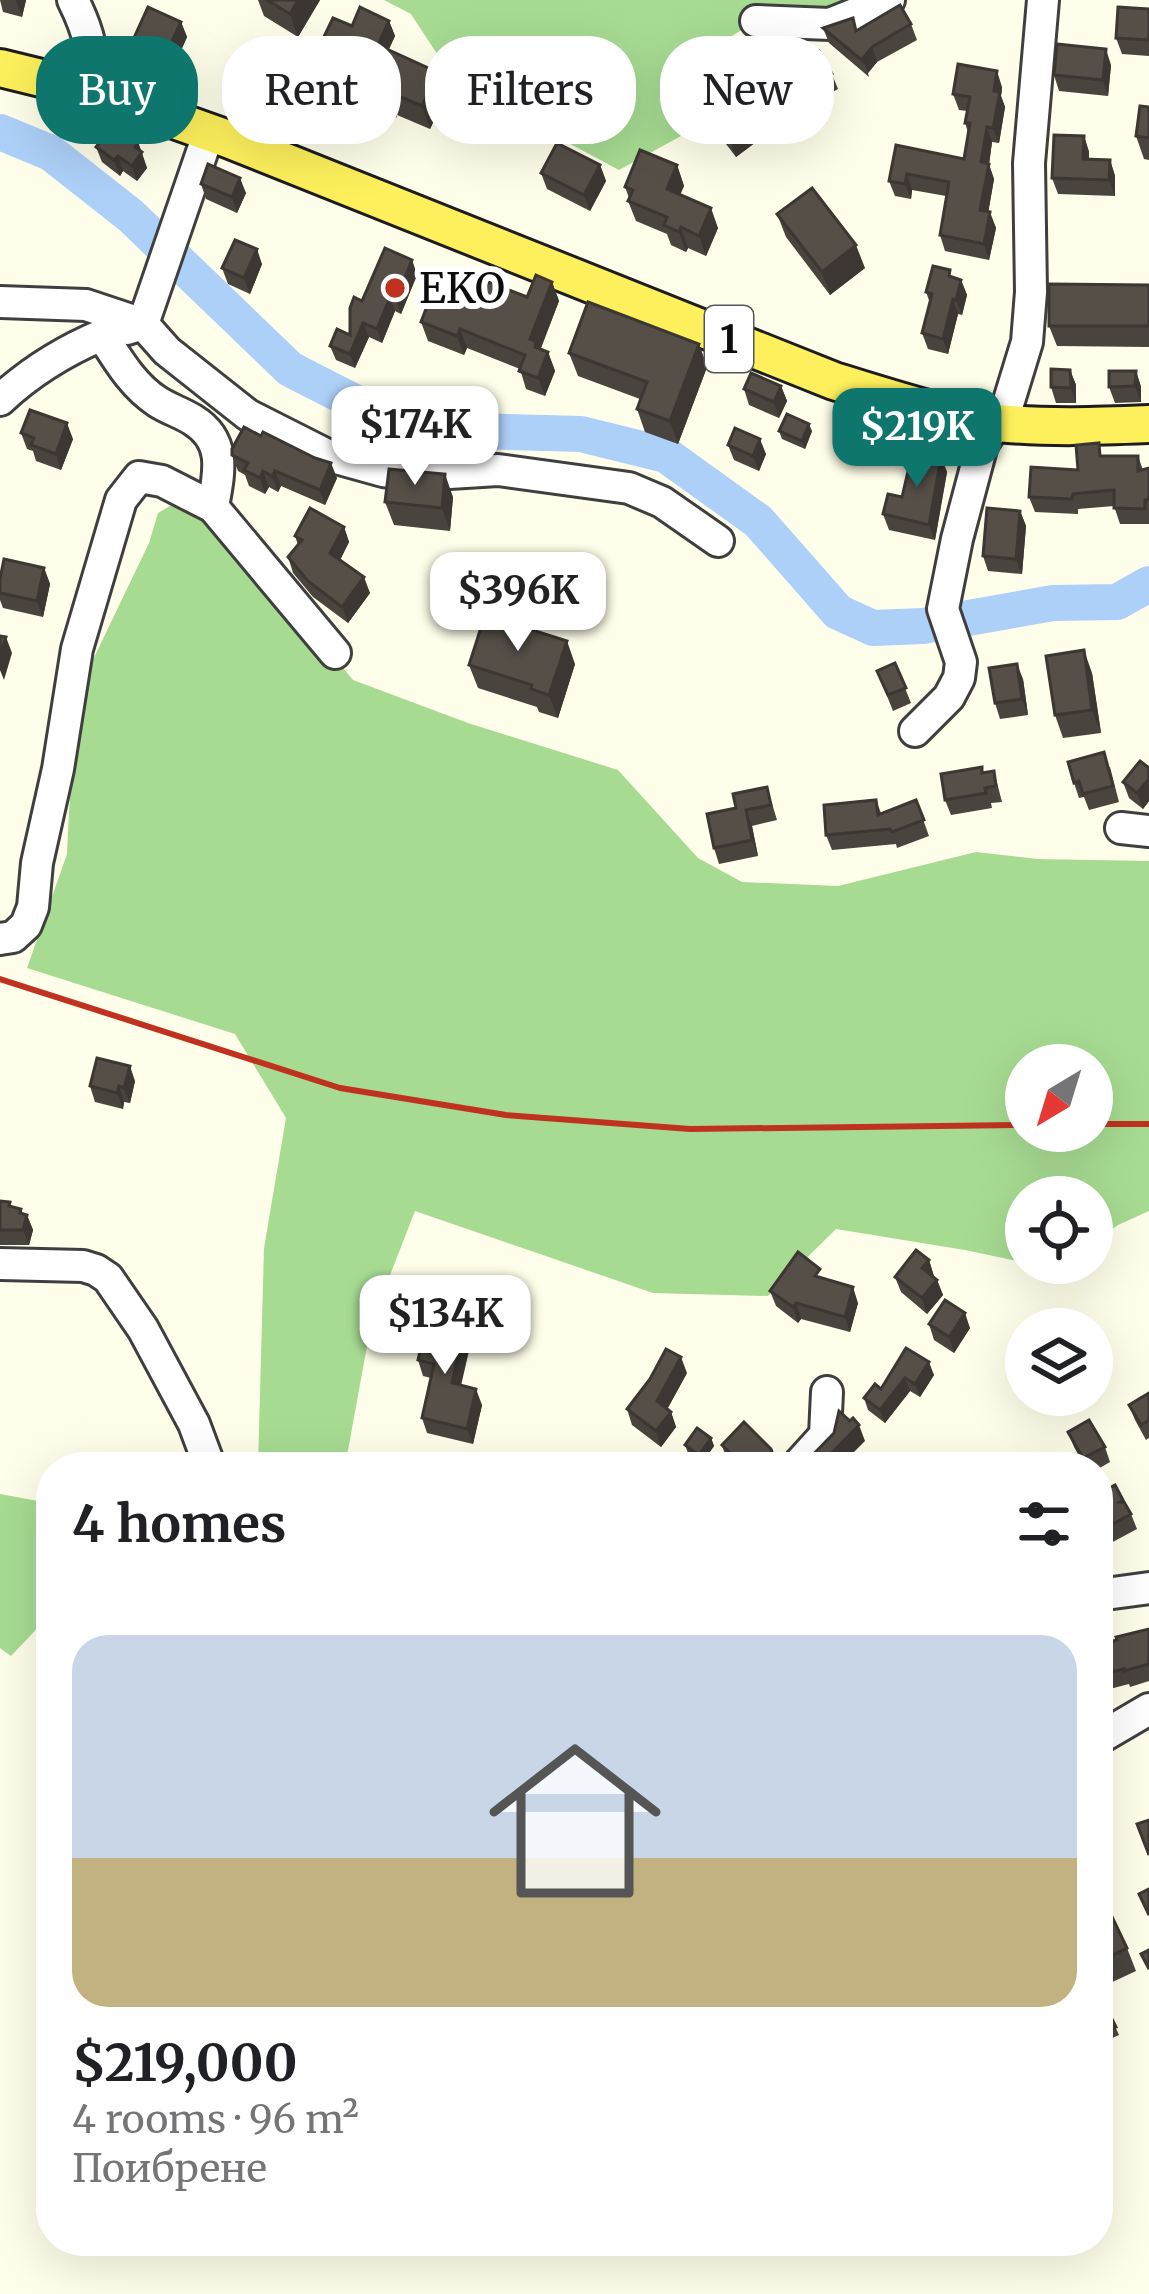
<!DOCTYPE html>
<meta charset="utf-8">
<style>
body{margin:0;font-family:Merriweather,serif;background:#f2f2f2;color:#202124;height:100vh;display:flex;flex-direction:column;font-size:45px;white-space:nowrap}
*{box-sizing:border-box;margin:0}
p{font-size:39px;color:#757577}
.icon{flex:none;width:66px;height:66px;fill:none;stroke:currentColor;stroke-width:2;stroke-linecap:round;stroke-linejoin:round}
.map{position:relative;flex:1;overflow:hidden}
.details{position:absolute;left:36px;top:1452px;width:1077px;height:804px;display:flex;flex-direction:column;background:#fff;border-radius:48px;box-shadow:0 12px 48px #0002}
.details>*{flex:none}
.guide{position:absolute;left:36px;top:36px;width:1077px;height:108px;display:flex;gap:24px}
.needle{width:78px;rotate:218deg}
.fabs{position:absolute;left:1005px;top:1044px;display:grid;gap:24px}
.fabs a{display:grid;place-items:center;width:108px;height:108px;border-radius:50%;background:#fff;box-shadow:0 12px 48px #0002;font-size:60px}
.price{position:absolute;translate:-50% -102px;padding:0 27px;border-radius:24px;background:#fff;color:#222;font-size:39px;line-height:78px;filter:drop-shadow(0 3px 6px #0008)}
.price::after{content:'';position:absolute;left:50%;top:72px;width:36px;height:27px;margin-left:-18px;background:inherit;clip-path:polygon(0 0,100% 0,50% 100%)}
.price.selected{background:#0f766e;color:#fff}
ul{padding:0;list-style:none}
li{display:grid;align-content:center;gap:24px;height:636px;padding:0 36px}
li+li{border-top:3px solid #e0e0e0}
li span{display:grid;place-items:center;height:372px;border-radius:36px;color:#555}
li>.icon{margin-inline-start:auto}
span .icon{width:216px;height:216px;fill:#fffc;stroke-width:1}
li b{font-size:51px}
h2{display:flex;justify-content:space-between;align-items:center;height:144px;padding:0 36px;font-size:51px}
.chip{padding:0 42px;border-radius:48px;background:#fff;box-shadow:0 12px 48px #0002;font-size:42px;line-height:108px}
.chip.selected{background:#0f766e;color:#fff}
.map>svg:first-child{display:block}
</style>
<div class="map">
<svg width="1149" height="2294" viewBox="0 0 1149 2294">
<rect width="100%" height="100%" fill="#fffeea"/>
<g fill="#a7db92" fill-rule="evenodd">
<path d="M384,0h505l-133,21 -37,23 20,50 -36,30 -84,46 -163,-87 -45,-69z"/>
<path d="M182,499l35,16 136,165 115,43 150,47 80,88 44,24 96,4 138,-34 62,7 111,2v350l-31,14 -26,19v-47h-66v66l-61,-13 -129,-21 -68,67 -115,-3 -238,-82 -44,113 -26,143h-87l6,-219 22,-130 -51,-84 -208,-66 40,-114 5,-101 17,-85 60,-125 9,-30zM1026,1065h66v66h-66z"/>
<path d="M0,1494l38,7 13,18v95l-40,42 -11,-8z"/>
</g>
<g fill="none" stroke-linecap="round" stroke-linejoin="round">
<path stroke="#add0f8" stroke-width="36" d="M0,132l51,21 80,63 159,153 84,43 58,18 149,4 85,21 92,66 80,91 35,16 50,-2 130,-23 64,-1 32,-18"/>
<g stroke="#3f3f3f" stroke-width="36">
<g id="minor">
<path d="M73,0c15,30 23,56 17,90"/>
<path d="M756,21l74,3 59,-24"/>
<path d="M0,302l86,3 57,19 24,27 81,64 81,41 54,15 34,4 81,-5 131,18 33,14 56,39"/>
<path d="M127,329l16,-5 66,-192"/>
<path d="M0,400c30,-28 64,-49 102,-65 16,25 31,51 56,67 11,7 24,11 35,18 34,21 26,53 20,87l122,146"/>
<path d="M915,731l34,-34 10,-19 2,-16 -18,-53 14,-70 25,-94 26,-41 19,-62 4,-50 -2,-129 14,-163"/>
<path d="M1121,828l28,3"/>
<path d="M0,939l13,-2 13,-12 7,-18 4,-44 21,-94 19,-120 44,-149 18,-23 23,4 51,26"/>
<path d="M0,1264l83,2 13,4 12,8 35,51 51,95 16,43"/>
<path d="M796,1467l29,-32 2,-43"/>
<path d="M1098,1595l51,-7"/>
<path d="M1098,1739l51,-30"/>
</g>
</g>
<g stroke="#1d1d1d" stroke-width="42">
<path id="major" d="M0,68l90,22 138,49 606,242c53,16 108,35 164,42 50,5 101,3 151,1"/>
</g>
<use href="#minor" stroke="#fff" stroke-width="30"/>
<use href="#major" stroke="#fdf05c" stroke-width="36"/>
<g stroke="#c03220" stroke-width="6">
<path d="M0,979l340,109 166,27 184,14 336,-4"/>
<path d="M1092,1124h57"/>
</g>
</g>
<g fill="#49443e">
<path d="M0,0h26l-4,17 -19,-5z"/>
<path d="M258,0h62l-22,37 -34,-21z"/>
<path d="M1149,9v47l-27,-2 -6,-16z"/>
<path d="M389,21l6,15 -13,28 -24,-11 -9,21 -24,-11 -6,-16 33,-21z"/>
<path d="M181,22l6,15 -13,29 -36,-11 -5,-15z"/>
<path d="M911,24l6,16 -40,22 -9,11 1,4 -40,-34 -6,-15 35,2z"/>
<path d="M736,57l48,10 5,16 -32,17 -15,-27z"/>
<path d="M1111,65l-3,31 -49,-5 -5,-16z"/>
<path d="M790,67l42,7 6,15 -30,17 -13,-23z"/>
<path d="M437,72l9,23 -16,34 -33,-14 -1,3 -16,-7 -9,-23z"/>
<path d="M1002,87l-1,9 4,11 -6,36 -7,-1 -3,22 5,15 -6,33 8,16 -7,32 -44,-9 -5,-16 6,-39 -34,-6 -1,9 -16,-3 -6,-15 75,-22 4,-27 -3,-9 2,-12 -8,-1 -6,-16z"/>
<path d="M1149,107v53l-5,-1 -8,-23z"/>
<path d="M710,115l54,21 -28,21 -20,-26z"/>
<path d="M1084,136l5,16v7l21,1 5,16v20l-57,-2 -6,-16z"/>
<path d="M138,142l9,26 -10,13 -14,-10 -3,5 -18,-14 -6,-15z"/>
<path d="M600,165l6,16 -16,30 -43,-22 -6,-16z"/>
<path d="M677,165l7,21 -4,8 38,34 -12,28 -18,-8 -2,4 -15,-7 -4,-11 -31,-13 -8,-20 1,-3 -4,-11z"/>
<path d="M201,184l45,9 -9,20 -31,-14z"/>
<path d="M777,214l88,54 -35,27 -44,-58z"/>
<path d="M412,260l5,15 -16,39 -6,-3 -13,32 -13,-6 -14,31 -19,-8 -6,-14 20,-11 12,-34z"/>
<path d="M262,264l-12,30 -22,-10 -6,-16z"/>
<path d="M953,277l8,3 6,15 -5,20 -4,-1 -10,40 -20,-5 -6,-16 8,-30 -4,-11z"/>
<path d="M552,282l7,19 -19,48 8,3 7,19 -10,25 -19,-7 -6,-20 -53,-21 -3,7 -36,-14 -7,-19 58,-17 48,-8z"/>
<path d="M1149,285v62l-92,-1 -8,-20z"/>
<path d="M699,344l8,23 -29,77 -33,-12 -8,-23 3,-10 -62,-23 -9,-23z"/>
<path d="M1070,370l6,15v18h-20l-5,-16z"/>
<path d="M1136,371l5,16v15l-26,1 -6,-16z"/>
<path d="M781,386l6,15 -8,17 -30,-13 -5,-16z"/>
<path d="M779,431h33l-7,18 -23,-10z"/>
<path d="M21,433l52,6 -12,31 -25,-9 -3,-10 -6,-2z"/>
<path d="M728,445l38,9 -7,17 -25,-11z"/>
<path d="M232,455l105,23 -12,27 -44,-19 -3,6 -9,-5 -4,7 -16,-8 -4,-11 -7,-4z"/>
<path d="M1104,456h34l5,14 6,-2v56h-29l-6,-18 -36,3v5l-43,-2 -6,-15z"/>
<path d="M941,457l6,15 -12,68 -46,-10 -6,-16z"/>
<path d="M453,497l-3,34 -56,-6 -9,-23z"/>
<path d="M1020,511l6,15 -4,48 -34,-3 -5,-15z"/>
<path d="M344,527l5,15 -9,18 30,33 -22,30 -35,-26 -20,-24 -5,-16 10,-12 -3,-9z"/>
<path d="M44,568l6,16 -7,33 -40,-9 -3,-8v-21z"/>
<path d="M895,663l16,40 -18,8 -16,-40z"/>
<path d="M575,664l-17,54 -19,-6 -2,-5 -59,-19 -9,-23z"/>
<path d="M1092,673l9,60 -38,5 -8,-23z"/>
<path d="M1023,679l5,36 -28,4 -5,-16z"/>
<path d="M982,767l1,6 11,-2 8,31 -11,1 1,5 -41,7 -6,-15z"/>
<path d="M1110,767l9,35 -30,8 -5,-13 -5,1 -5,-15z"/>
<path d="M1149,768v33l-6,8 -14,-11 -6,-16z"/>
<path d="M767,787l10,33 -25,6 6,30 -39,8 -5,-16z"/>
<path d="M876,800l5,13 35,-13 13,36 -32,12 -1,-4 -64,6 -6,-15z"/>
<path d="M135,1081l-5,22 -6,-1 -1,7 -28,-7 -5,-16z"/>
<path d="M0,1201l10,1 1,4 10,3 2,5 4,1 6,15 -4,15h-29z"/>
<path d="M929,1260l5,17 3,3 6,15 -16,19 -26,-22 -6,-15z"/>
<path d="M770,1291l88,12 -8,29 -49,-13 -3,4 -22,-17z"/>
<path d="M929,1324l41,4 -16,25 -20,-13z"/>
<path d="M464,1330l6,16 -9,40 21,19 -9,39 -46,-11 -5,-15 9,-40 -8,-2 -5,-16z"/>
<path d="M906,1348l28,27 -14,22 -10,-6 -25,32 -17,-13 -4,-12 17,-9z"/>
<path d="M687,1373l-20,36 4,3 5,15 -15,20 -29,-22 -5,-16z"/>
<path d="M1149,1393v45l-3,2 -11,-20 -6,-15z"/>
<path d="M1068,1432l37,15 5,15 -12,7v-2h-13l-11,-20z"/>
<path d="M711,1438l3,8 -12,17 -14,-10 -3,-8z"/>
<path d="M722,1445l55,21 3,1h-46l-7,-6z"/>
<path d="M1098,1494l33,20 6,15 -28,15 -11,-21z"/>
<path d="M1149,1629v52l-19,6 -1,-3 -31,8v-47z"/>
<path d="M1098,1898l29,50 9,23 -30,14 -8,-17z"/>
<path d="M1109,2013l10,22 -20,9 -1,-26z"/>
</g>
<g fill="#3c3732">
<path d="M16,0h10l-4,17z"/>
<path d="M298,0h22l-22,37 -8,-23z"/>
<path d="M389,21l6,15 -13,28 -6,-15z"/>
<path d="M181,22l6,15 -13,29 -6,-16z"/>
<path d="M353,38l5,15 -9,21 -6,-16z"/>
<path d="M872,47l5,15 -9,11 -5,-15z"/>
<path d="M1106,49l5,16 -3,31 -5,-16z"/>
<path d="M997,71l5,16 -1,9 4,11 -6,36 -6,-15 1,-37z"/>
<path d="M437,72l9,23 -16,34 -8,-23z"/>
<path d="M389,92l8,23 -1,3 -9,-22z"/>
<path d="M759,121l5,15 -28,21 -5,-15z"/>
<path d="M987,127l5,15 -3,23 5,14 -8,47 -6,-16 1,-48z"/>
<path d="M1084,136l5,16 -1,22 -5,-15z"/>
<path d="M138,142l9,26 -10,13 -5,-15 3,-19z"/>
<path d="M118,156l5,15 -3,5 -6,-16z"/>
<path d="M1110,160l5,16v20l-6,-16z"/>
<path d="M600,165l6,16 -16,30 -6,-16z"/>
<path d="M677,165l7,21 -10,23 -7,-20z"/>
<path d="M907,174l5,16 -1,9 -6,-15z"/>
<path d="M240,178l6,15 -9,20 -5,-16z"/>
<path d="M711,208l7,20 -12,28 -7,-20z"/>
<path d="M990,212l6,16 -7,32 -5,-16z"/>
<path d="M681,227l7,21 -2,4 -7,-20z"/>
<path d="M856,245l9,23 -35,27 -8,-23z"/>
<path d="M257,249l5,15 -12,30 -6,-16z"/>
<path d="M412,260l5,15 -16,39 -5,-15z"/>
<path d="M961,280l6,15 -5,20 -6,-15z"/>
<path d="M552,282l7,19 -19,50 3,9 -13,-21z"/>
<path d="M390,297l5,14 -13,32 -5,-14z"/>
<path d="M953,299l5,15 -10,40 -5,-15z"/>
<path d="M363,323l6,14 -14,31 -5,-14z"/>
<path d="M460,329l7,19 -3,7 -7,-19z"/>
<path d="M699,344l8,23 -29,77 -8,-23z"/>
<path d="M548,352l7,19 -10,25 -7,-18z"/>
<path d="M1070,370l6,15v18l-5,-15z"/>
<path d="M1136,371l5,16v15l-6,-16z"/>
<path d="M781,386l6,15 -8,17 -5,-16z"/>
<path d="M67,423l6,16 -12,31 -5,-16z"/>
<path d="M809,424l3,7 -7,18 -3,-8z"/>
<path d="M760,439l6,15 -7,17 -6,-15z"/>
<path d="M941,457l6,15 -12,68 -6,-15z"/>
<path d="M331,463l6,15 -12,27 -5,-15z"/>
<path d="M263,471l6,16 -4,7 -5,-16z"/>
<path d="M275,471l6,15 -3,6 -6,-16z"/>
<path d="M445,474l8,23 -3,34 -8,-23z"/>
<path d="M1020,511l6,15 -4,48 -6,-15z"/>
<path d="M344,527l5,15 -13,26 -6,-15z"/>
<path d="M44,568l6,16 -7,33 -6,-16z"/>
<path d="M364,577l6,16 -22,30 -6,-16z"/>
<path d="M6,637l6,16 -8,27 -4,-10v-12z"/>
<path d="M567,641l8,23 -17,54 -9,-23z"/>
<path d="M1084,650l8,23 9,60 -9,-23z"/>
<path d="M1017,664l6,15 5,36 -6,-16z"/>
<path d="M1149,779v22l-6,8 -6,-16z"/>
<path d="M746,810l6,16 6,30 -6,-16z"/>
<path d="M130,1066l5,15 -5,22 -6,-15z"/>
<path d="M119,1086l5,16 -1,7 -6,-16z"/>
<path d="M21,1209l5,12 1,-6 6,15 -4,15 -6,-15z"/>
<path d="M929,1260l5,16 -6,7 -6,-15z"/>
<path d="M937,1280l6,15 -16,19 -5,-16z"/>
<path d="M853,1287l5,16 -8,29 -5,-15z"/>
<path d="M796,1303l5,16 -3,4 -5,-16z"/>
<path d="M965,1313l5,15 -16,25 -5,-16z"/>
<path d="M464,1330l6,16 -13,53 -5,-16z"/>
<path d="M681,1357l6,16 -24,44 -6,-16z"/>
<path d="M929,1362l5,13 -14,22 -5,-13z"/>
<path d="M905,1378l5,13 -25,32 -5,-13z"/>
<path d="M476,1389l6,16 -9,39 -6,-15z"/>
<path d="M671,1412l5,15 -15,20 -5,-16z"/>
<path d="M859,1425l6,16 -26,26h-15l5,-11z"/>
<path d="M711,1438l3,8 -12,17 -3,-8z"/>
</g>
<g fill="#554f48" stroke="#3c3732" stroke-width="3">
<path d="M267,0h31l-8,14z"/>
<path d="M900,5l11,19 -39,23 -9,11 1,4 -41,-34 30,-10 3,13z"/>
<path d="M148,7l33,15 -13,28 -35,-10z"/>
<path d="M360,7l29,14 -13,28 -23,-11 -10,20 -24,-11 14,-29 19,8z"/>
<path d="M1118,7l31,2v31l-33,-2z"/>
<path d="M769,39l15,28 -33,18 -15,-28z"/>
<path d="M1057,44l49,5 -3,31 -49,-5z"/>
<path d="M389,50l48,22 -15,34 -33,-14 -2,4 -16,-8z"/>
<path d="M819,51l13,23 -30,16 -12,-23z"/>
<path d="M958,64l39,7 -3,20 6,1 -7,36 -6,-1 -6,35 8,2 -9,46 10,2 -6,32 -44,-9 9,-53 -42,-8 -2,10 -16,-3 7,-36 68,14 6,-36h-5l5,-26 -17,-3z"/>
<path d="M738,94l21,27 -28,21 -21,-27z"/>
<path d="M1140,106l9,1v31l-13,-2z"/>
<path d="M114,124l24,18 -3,5 7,5 -10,14 -14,-10 -4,4 -18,-13z"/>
<path d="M1054,135l30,1 -1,23 27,1 -1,20 -57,-2z"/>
<path d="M557,143l43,22 -16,30 -43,-22z"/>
<path d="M640,150l37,15 -10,24 44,19 -12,28 -18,-9 -2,5 -15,-7 3,-8 -39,-16 5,-11 -8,-3z"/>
<path d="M208,164l32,14 -8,19 -31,-13z"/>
<path d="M812,188l44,57 -34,27 -45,-58z"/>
<path d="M235,240l22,9 -13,29 -22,-10z"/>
<path d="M385,248l27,12 -16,39 -6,-2 -13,32 -14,-6 -13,31 -20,-8 7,-17 13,6v-27l4,-11 8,4z"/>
<path d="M933,266l17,4 -1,6 12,4 -5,20 -3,-1 -10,40 -21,-6 10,-39 -6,-2z"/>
<path d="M536,275l16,7 -22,57 6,3 -1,5 13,5 -10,26 -19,-7 6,-16 -65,-26 -3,7 -36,-14 13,-34 45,17 9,-23 39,15z"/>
<path d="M1049,284l100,1v41h-100z"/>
<path d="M588,302l111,42 -29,77 -33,-12 10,-27 -78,-29z"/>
<path d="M1051,369l19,1 1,18 -20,-1z"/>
<path d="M1109,371h27l-1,15 -26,1z"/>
<path d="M751,373l30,13 -7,16 -30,-13z"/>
<path d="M30,410l37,13 -11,31 -25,-9 3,-7 -13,-5z"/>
<path d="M787,414l22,10 -7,17 -23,-10z"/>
<path d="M244,427l17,9 2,-4 52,26 16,5 -11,27 -45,-19 -3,5 -9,-5 -3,7 -16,-8 4,-7 -16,-8v-6z"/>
<path d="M735,428l25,11 -7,17 -25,-11z"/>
<path d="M1099,443l1,13h38v15l11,-3v31l-4,1v9l-31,-1v-18l-41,4 -1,5 -43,-2 2,-30 47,3 -2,-25z"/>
<path d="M913,450l28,7 -12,68 -46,-11 5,-20 14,3z"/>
<path d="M389,469l56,5 -3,34 -57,-6z"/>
<path d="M310,508l34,19 -14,26 34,24 -22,30 -34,-26 -20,-24 14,-17 -7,-4z"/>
<path d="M987,508l33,3 -4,48 -33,-3z"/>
<path d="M4,559l40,9 -7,33 -37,-8v-14z"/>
<path d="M485,615l82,26 -18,54 -18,-6 1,-4 -63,-20z"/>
<path d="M0,636l6,1 -6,21z"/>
<path d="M1084,650l8,60 -37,5 -9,-59z"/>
<path d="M895,663l11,25 -18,7 -11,-24z"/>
<path d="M1017,664l5,35 -27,4 -6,-35z"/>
<path d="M1104,752l9,34 -30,8 -4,-13 -5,2 -6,-21z"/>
<path d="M1140,761l9,7v11l-12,14 -14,-11z"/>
<path d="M982,767v6l12,-2 2,15 -11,2 1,5 -41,7 -4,-26z"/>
<path d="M767,787l4,18 -25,5 6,30 -38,8 -7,-34 29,-6 -3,-14z"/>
<path d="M876,800l2,15 38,-15 8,20 -32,12 -2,-3 -64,6 -2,-30z"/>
<path d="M97,1058l33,8 -6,22 -5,-2 -2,7 -27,-7z"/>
<path d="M0,1201l10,1 -1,4 12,3 -1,4 7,2 -4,15h-23z"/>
<path d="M916,1250l13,10 -7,8 15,12 -15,18 -27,-21z"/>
<path d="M798,1252l22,17 -5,7 38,11 -8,30 -49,-14 -3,4 -23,-16z"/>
<path d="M945,1300l20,13 -16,24 -20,-13z"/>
<path d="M427,1322l37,8 -12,53 24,6 -9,40 -45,-11 12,-54 -16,-4z"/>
<path d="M906,1348l23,14 -14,22 -10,-6 -25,32 -16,-12 11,-14 6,5z"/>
<path d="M666,1349l15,8 -24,44 14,11 -15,19 -29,-22 23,-30z"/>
<path d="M1149,1393v27l-8,5 -12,-20z"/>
<path d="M839,1411l11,10 3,-3 6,7 -30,31 4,4 -9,7h-23l33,-34z"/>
<path d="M1089,1420l16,27 -22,11 -15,-26z"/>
<path d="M744,1422l27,27 6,16 3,2h-36l-22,-22z"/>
<path d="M697,1428l14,10 -12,17 -14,-10z"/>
<path d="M1115,1485l8,15 -3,2h4l7,12 -27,15 -6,-11v-24z"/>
<path d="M1149,1629v35l-25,7v-2l-26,6v-30l19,-5 -1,-3z"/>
<path d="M1149,1820v35l-12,-31z"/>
<path d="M1149,1889v26l-10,-21z"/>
<path d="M1102,1896l25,52 -29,14v-64z"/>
<path d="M1149,1950v19l-8,-15z"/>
<path d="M1109,2013l7,14 -18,9v-18z"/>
</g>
<circle fill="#c03220" stroke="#fff" stroke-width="4.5" cx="395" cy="288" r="12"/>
<g text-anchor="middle" stroke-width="12" stroke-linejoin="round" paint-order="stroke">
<rect fill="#fff" stroke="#555" stroke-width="3" x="705" y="306" width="48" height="66" rx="9"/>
<g font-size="39" font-weight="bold" fill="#0c0c0c">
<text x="729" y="353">1</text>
</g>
<g font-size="42" fill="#0c0c0c" stroke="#fff" text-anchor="start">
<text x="419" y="303">EKO</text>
</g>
</g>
</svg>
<div class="fabs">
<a><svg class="needle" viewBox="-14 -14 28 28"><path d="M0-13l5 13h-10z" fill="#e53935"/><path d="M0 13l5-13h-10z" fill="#757577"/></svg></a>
<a><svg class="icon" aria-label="locate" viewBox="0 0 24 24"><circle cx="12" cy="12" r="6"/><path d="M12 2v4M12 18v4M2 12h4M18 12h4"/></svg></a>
<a><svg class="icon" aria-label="layers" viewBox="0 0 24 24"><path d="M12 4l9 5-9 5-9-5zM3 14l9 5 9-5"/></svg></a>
</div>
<b class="price" style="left:415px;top:488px">$174K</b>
<b class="price selected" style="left:917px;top:490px">$219K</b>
<b class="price" style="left:518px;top:654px">$396K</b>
<b class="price" style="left:445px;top:1377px">$134K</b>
<div class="guide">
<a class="chip selected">Buy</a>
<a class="chip">Rent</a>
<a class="chip">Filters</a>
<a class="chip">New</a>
</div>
<section class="details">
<h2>4 homes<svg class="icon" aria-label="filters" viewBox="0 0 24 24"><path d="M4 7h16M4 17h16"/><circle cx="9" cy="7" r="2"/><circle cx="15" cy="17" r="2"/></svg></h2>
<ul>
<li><span style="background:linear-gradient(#c9d6e8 60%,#c2b280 0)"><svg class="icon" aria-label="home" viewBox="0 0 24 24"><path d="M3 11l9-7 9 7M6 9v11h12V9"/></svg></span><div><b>$219,000</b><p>4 rooms · 96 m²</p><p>Поибрене</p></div></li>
</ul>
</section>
</div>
